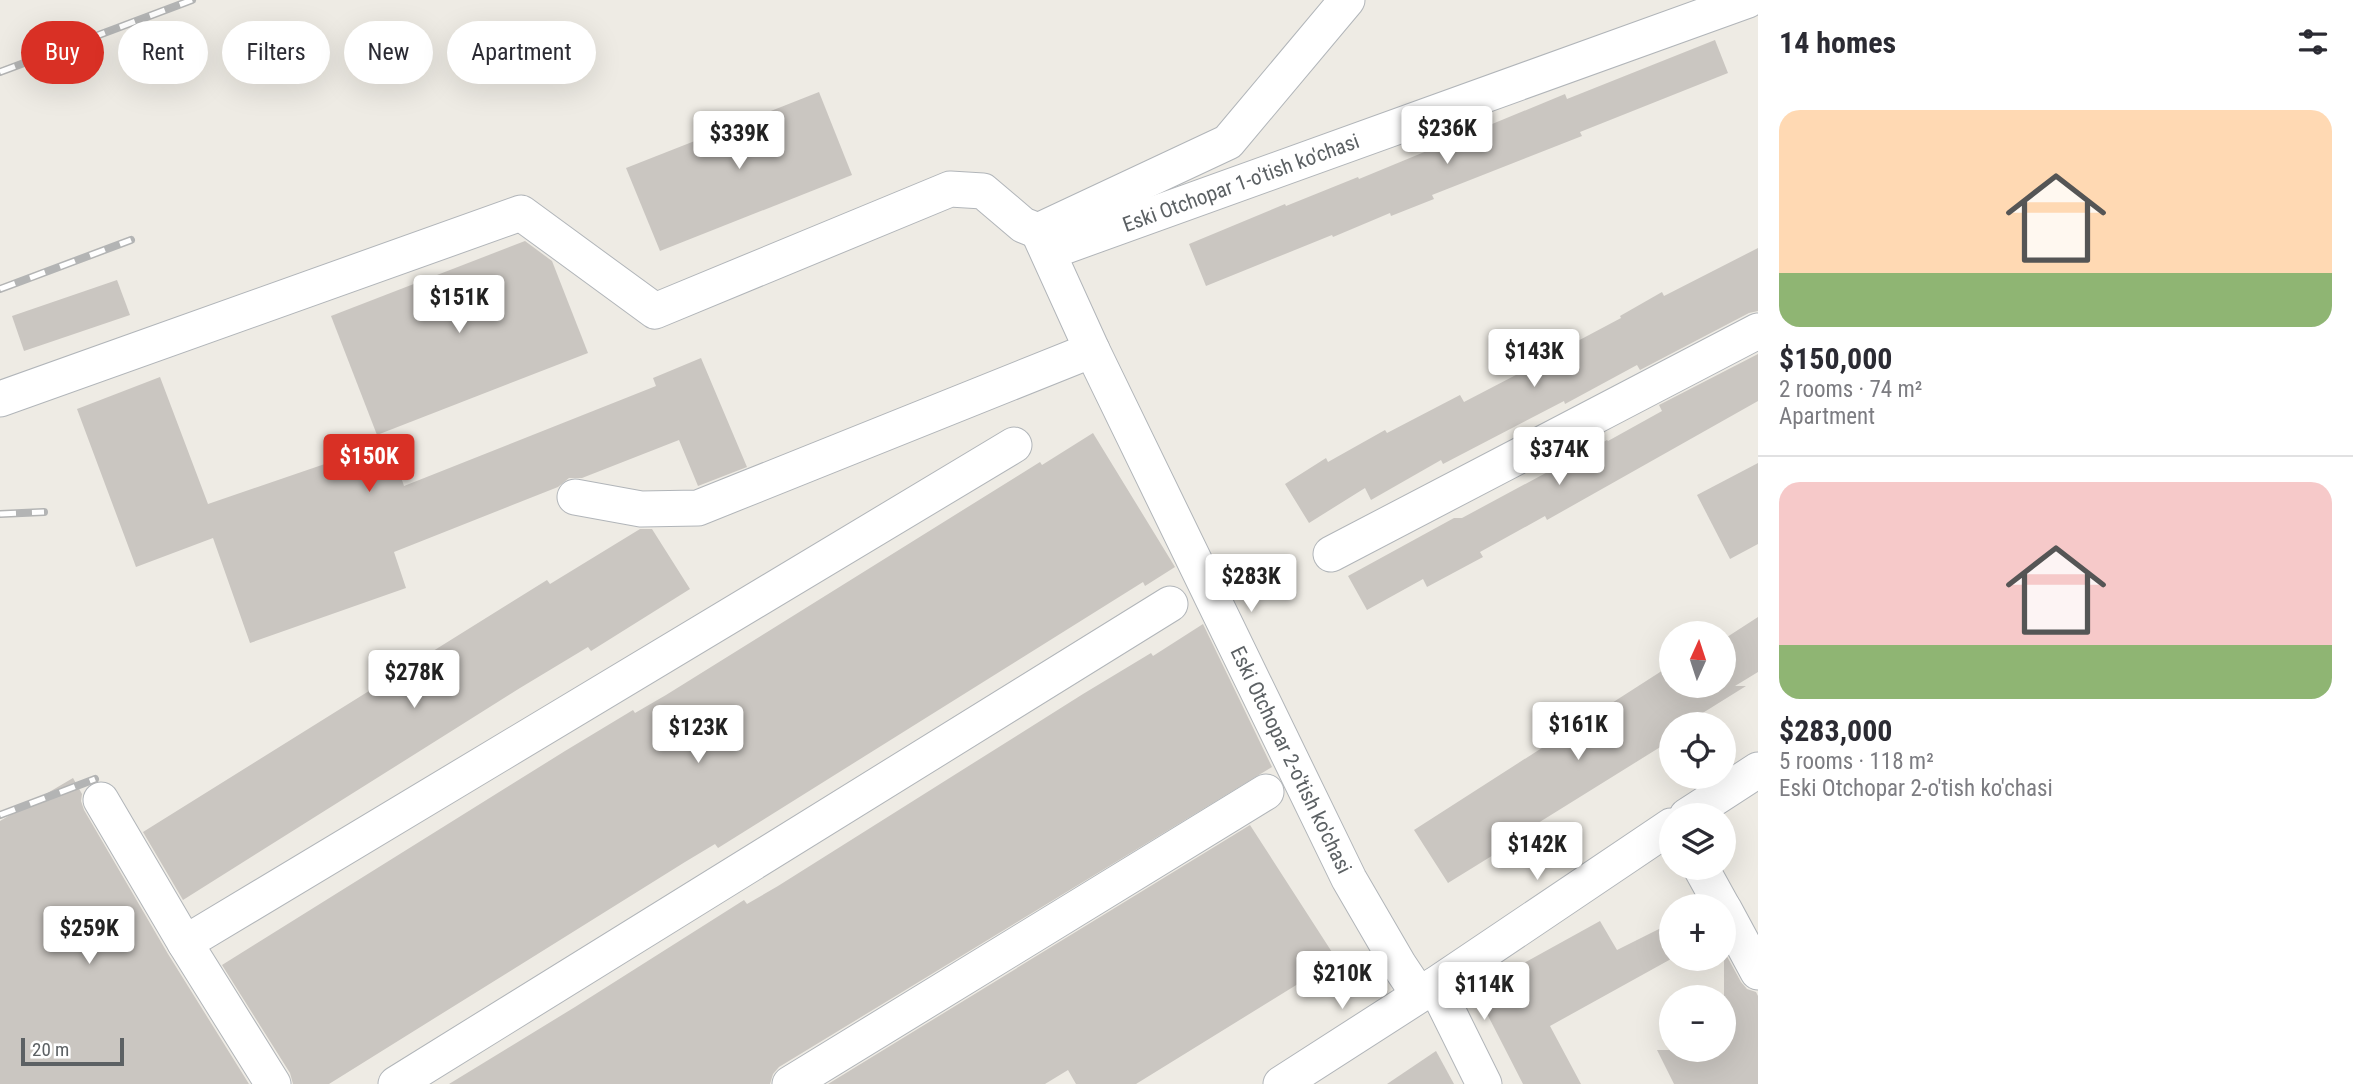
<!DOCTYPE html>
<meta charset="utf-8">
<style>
body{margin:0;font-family:"Roboto Condensed",sans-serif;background:#f2f2f3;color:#2b2b33;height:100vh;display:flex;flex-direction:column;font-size:26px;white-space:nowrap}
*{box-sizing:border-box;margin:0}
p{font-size:23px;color:#7c7c81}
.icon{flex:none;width:38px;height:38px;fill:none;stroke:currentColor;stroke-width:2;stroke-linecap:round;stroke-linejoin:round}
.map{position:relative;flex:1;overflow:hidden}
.drawer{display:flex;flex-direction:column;background:#fff;width:595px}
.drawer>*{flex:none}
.top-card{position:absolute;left:21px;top:21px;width:665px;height:63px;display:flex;gap:14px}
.needle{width:46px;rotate:3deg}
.controls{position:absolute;left:1659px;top:621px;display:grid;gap:14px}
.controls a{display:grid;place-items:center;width:77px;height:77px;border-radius:50%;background:#fff;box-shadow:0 7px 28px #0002;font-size:35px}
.scale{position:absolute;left:21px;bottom:18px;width:103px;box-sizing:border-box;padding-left:7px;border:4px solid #5c6164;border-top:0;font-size:19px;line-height:24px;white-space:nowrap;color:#5c6164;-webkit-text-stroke:5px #fff;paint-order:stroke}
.price{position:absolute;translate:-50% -60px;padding:0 16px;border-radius:7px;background:#fff;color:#222;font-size:23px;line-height:46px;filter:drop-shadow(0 2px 4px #0008)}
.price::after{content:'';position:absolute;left:50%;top:42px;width:21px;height:16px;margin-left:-10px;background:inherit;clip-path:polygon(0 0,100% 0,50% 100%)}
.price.selected{background:#d93025;color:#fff}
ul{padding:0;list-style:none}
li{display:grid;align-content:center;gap:14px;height:371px;padding:0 21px}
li+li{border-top:2px solid #e1e1e2}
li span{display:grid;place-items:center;height:217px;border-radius:21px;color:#555}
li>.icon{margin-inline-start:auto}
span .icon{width:126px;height:126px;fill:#fffc;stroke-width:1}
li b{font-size:30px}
h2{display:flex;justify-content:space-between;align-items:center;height:84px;padding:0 21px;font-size:30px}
.pill{padding:0 24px;border-radius:32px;background:#fff;box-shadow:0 7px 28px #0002;font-size:24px;line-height:63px}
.pill.selected{background:#d93025;color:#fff}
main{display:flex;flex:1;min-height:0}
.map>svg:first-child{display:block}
</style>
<main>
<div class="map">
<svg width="1758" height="1084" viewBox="0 0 1758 1084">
<rect width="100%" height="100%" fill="#eeebe4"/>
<g fill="#cac6c1">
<path d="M1715,40l13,33 -148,59 2,4 -150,59 2,4 -43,17 -1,-3 -57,24 -1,-2 -126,51 -17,-42 96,-40 1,2 72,-29 1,2 206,-85 2,5z"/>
<path d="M819,92l33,83 -192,76 -34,-83z"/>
<path d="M525,241l27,20 36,92 -211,82 -46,-119z"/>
<path d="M1758,248v63l-9,2 -109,57 -3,-5 -72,39 -1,-3 -121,63 -2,-4 -70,40 -6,-12 -56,35 -24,-39 41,-26 2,4 57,-32 2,3 73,-38 4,7 79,-41 -1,-1 79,-42 -1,-2 42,-24 2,4z"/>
<path d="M117,280l13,35 -106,36 -12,-35z"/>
<path d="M1758,354v47l-211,119 -2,-4 -65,36 3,5 -56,30 -4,-8 -56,31 -19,-34 106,-58h8l145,-78 1,1 54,-30 -3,-6z"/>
<path d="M701,358l46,109 -49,19 -19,-46 -97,38h-13l-11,9 -164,65 12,36 -156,55 -37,-105 -77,29 -59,-158 83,-32 48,127 181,-62 15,44 252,-100 -3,-8z"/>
<path d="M1093,433l82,134 -30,19 -2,-4 -425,266 -3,-4 -30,18 -356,222h-36l-3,-11 -68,-108 343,-214 68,-41 2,3 31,-18 374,-233 2,3z"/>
<path d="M1758,463v81l-28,15 -33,-64z"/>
<path d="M640,529h12l38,60 -99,62 -3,-4 -68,41 -337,212 -40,-68 404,-252 3,4z"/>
<path d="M1758,617v55l-23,14h11l-61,38h-14v9l-4,3 3,5 -169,105 2,3 -55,34 -34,-53 257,-165v21h53v-47z"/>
<path d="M1203,624l69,143 -493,300 -6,7 -3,10h-321l126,-77 169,-107 3,4 31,-18 305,-192 68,-41 2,3z"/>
<path d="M73,778l9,16 -1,7 3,9 84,144 81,130h-249v-263z"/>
<path d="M1250,825l89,138 -31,20 -2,-4 -170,105h-60l-8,-14 -23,14h-217z"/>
<path d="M1600,921l17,29 54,-27v36l-121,67 31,58h-58l-40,-78 34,-34 -2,-4z"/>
<path d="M1724,951l17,31 6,7 9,3 2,4v88h-84l-17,-34h67z"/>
<path d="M1436,1051l18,33h-67z"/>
</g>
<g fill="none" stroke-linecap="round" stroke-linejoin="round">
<g stroke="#b1b5b9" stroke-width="37">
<g id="minor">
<path d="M1347,0l-119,142 -190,89 54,119 257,529 50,86 20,30"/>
<path d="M1049,252l699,-252"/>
<path d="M0,399l521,-186 134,98 295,-122 33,2 40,34 15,6"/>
<path d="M575,497l66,12 57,-1 394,-158"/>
<path d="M1331,554l427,-223"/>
<path d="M101,800l84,143"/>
<path d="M1687,816l71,-46"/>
<path d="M1701,868l21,38"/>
<path d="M1724,909l34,63"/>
<path d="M1435,985l49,99"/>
<path d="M273,1084l-88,-141 829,-498"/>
<path d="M396,1084l774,-480"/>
<path d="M790,1084l476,-292"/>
<path d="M1281,1084l154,-99 236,-159"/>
</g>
</g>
<use href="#minor" stroke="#fff" stroke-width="35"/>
<g stroke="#b3b4b4" stroke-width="8">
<g id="rail">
<path d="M0,72l192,-72"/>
<path d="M0,289l131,-49"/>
<path d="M0,514l44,-2"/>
<path d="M0,815l95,-36"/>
</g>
</g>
<use href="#rail" stroke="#fff" stroke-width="5" stroke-dasharray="16" stroke-linecap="butt"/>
</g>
<g text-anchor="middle" stroke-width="5" stroke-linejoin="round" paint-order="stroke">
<g font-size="21" fill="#5c6164" stroke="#fff">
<text transform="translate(1241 183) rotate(-20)" y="7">Eski Otchopar 1-o'tish ko'chasi</text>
<text transform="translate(1291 760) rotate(64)" y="7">Eski Otchopar 2-o'tish ko'chasi</text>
</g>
</g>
</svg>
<div class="controls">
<a><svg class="needle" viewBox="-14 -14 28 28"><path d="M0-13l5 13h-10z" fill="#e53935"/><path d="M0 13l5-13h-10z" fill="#7c7c81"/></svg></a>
<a><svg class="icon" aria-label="locate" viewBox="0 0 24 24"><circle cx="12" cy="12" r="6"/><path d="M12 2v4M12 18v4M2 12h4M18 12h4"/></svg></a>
<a><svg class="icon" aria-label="layers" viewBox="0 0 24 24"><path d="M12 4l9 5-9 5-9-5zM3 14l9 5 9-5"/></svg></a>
<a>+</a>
<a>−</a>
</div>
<div class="scale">20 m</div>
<b class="price" style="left:1447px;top:166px">$236K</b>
<b class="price" style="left:739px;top:171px">$339K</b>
<b class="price" style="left:459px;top:335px">$151K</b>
<b class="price" style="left:1534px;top:389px">$143K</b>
<b class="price" style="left:1559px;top:487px">$374K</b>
<b class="price selected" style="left:369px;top:494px">$150K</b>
<b class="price" style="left:1251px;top:614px">$283K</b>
<b class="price" style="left:414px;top:710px">$278K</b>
<b class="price" style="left:1578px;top:762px">$161K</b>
<b class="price" style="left:698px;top:765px">$123K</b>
<b class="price" style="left:1537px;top:882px">$142K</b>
<b class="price" style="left:89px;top:966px">$259K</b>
<b class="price" style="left:1342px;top:1011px">$210K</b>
<b class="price" style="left:1484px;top:1022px">$114K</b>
<div class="top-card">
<a class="pill selected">Buy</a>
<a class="pill">Rent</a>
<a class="pill">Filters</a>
<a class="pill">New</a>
<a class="pill">Apartment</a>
</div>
</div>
<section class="drawer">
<h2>14 homes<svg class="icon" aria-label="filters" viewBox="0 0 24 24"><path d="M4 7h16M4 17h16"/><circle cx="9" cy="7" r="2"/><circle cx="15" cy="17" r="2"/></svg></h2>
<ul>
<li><span style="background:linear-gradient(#ffd9b3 75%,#8fb573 0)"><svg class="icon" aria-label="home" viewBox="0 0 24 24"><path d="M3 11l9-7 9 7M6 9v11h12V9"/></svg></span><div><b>$150,000</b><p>2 rooms · 74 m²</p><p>Apartment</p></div></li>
<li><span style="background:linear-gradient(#f6c9c9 75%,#8fb573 0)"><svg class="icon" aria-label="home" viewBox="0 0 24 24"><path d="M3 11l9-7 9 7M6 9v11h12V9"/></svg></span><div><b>$283,000</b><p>5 rooms · 118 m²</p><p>Eski Otchopar 2-o'tish ko'chasi</p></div></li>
</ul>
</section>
</main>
